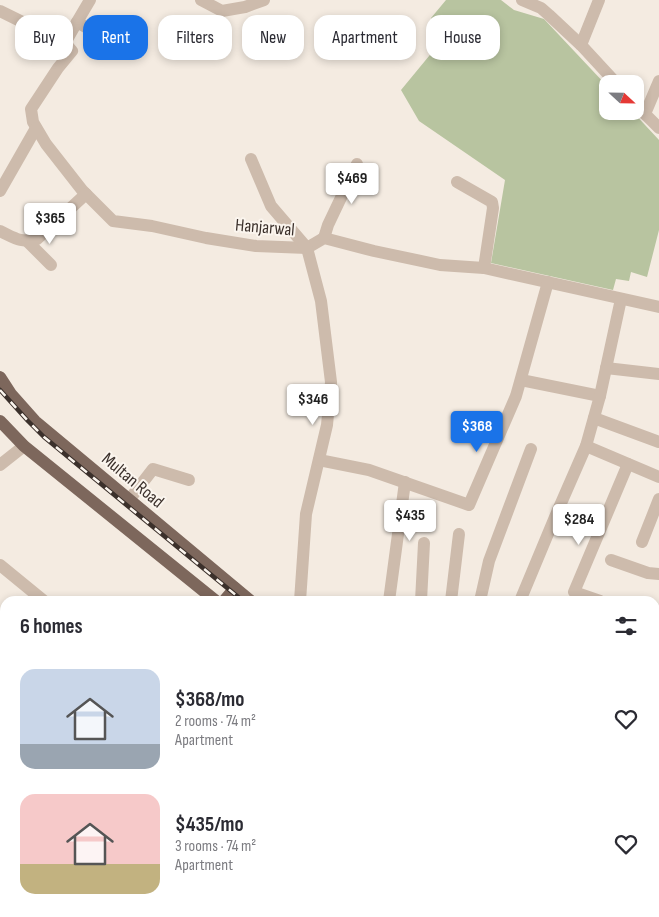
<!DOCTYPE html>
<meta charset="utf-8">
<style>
body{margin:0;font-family:"Sofia Sans Condensed",sans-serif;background:#f2f2f3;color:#2b2b33;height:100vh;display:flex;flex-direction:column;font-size:19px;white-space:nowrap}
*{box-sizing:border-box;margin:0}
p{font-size:16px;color:#7c7c81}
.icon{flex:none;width:28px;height:28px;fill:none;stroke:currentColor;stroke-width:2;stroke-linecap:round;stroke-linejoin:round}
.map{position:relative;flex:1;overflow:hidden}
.details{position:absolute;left:0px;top:596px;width:660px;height:321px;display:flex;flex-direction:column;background:#fff;border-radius:15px 15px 0 0;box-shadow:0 2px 8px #0003}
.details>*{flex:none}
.top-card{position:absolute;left:15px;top:15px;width:630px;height:45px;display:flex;gap:10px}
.needle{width:32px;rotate:112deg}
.buttons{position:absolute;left:599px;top:75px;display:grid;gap:10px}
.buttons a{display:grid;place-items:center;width:45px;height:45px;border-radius:10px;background:#fff;box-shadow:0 2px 8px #0003;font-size:25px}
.price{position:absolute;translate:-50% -42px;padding:0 11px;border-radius:5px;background:#fff;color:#222;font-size:16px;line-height:32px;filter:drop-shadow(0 1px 2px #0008)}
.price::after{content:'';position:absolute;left:50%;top:30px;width:15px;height:11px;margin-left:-8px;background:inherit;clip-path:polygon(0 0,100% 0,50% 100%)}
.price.current{background:#1a73e8;color:#fff}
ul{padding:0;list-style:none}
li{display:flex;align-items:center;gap:15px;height:125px;padding:0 20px}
li span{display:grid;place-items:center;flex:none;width:140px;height:100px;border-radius:15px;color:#555}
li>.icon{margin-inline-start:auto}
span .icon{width:60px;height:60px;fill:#fffc;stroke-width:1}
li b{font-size:21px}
h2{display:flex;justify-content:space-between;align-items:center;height:60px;padding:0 20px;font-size:21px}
.chip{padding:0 18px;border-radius:15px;background:#fff;box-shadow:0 2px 8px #0003;font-size:18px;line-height:45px}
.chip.current{background:#1a73e8;color:#fff}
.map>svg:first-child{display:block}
</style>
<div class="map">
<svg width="659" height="917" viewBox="0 0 659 917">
<rect width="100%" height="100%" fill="#f4ebe1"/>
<path fill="#b8c4a0" d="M446,0h55l13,10 30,9 63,67 1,25h24l27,29v90l-12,47 -16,-5 -2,9 -13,-2 -3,11 -122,-27 14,-83 -86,-59 -18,-31 47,-57 -17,-15z"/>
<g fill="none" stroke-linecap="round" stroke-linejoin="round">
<g stroke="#cdbbac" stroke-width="12">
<path d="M201,0l21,11 23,-4 19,-7"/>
<path d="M522,0l19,8 8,7 32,30 36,39"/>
<path d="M0,11l65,32 12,-21 56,32"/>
<path d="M77,22l13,-22"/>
<path d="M65,43l7,8 -14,17 -27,41 2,13 13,22 36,46 31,31 39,5 54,12 50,8 51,2 17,-10 50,13 66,14 44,3 175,39"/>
<path d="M581,45l18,-45"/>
<path d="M659,81l-14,33 14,14"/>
<path d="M635,104l10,10"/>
<path d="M251,159l20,47 36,42 14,53 10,81 -4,43 -21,89 -6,87"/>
<path d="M457,182l35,20 1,6 -9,60"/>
<path d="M0,191l36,-63"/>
<path d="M0,231c15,7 20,12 37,8l49,-45"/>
<path d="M324,238l4,-13 29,-61"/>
<path d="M27,241l24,24"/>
<path d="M606,368l53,6"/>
<path d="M521,380l79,16"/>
<path d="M594,418l65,24"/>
<path d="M586,446l73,31"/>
<path d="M319,460l50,10 100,35 47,-109 32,-114"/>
<path d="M0,465l24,-19"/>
<path d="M129,500l24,-31 36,11"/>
<path d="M642,542l17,-43"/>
<path d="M611,560l37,13 11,1"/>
<path d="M0,565l44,36"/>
<path d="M389,601l16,-119"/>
<path d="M421,601l3,-58"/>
<path d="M451,601l8,-67"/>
<path d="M480,601l9,-40 42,-112"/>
<path d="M520,601l35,-84 31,-71 14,-50 21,-97"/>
<path d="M600,601l-26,-9 54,-128"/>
<path d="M655,620l4,2"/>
<path d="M0,664l5,-8"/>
<path d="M655,669l4,-9"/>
<path d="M655,681l4,2"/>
<path d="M655,706l4,1"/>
<path d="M655,761l2,-2h2"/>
<path d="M0,768l5,2"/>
<path d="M655,825l4,1"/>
<path d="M0,882l5,-12"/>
<path d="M51,917l2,-5"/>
<path d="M177,917l1,-5"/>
<path d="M378,917l1,-5"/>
<path d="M472,917l1,-5"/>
</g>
<g stroke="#7d675c" stroke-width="12">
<path d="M0,377l11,17 24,27 216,180"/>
<path d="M0,421l24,25 192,155"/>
<path d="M224,601l11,-13"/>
<path d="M592,912l6,5"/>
<path d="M633,912l6,5"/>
</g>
<g stroke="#3b302b" stroke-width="4.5">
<g id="rail">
<path d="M0,390l28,31 16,16 199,164"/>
<path d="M614,912l6,5"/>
</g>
</g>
<use href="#rail" stroke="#fbf5ee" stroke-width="2.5" stroke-dasharray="8" stroke-linecap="butt"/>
</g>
<g text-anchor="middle" stroke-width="4" stroke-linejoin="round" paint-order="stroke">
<g font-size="18" fill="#3b302b" stroke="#fbf5ee">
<text transform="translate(265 227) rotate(5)" y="6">Hanjarwal</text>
<text transform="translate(133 480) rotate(40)" y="6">Multan Road</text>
</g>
</g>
</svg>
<div class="buttons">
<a><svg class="needle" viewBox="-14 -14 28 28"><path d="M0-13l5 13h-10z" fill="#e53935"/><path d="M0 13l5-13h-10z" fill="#7c7c81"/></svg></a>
</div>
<b class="price" style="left:352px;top:205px">$469</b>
<b class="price" style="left:50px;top:245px">$365</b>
<b class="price" style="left:313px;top:426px">$346</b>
<b class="price current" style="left:477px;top:453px">$368</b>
<b class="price" style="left:410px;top:542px">$435</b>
<b class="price" style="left:579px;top:546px">$284</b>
<div class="top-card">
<a class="chip">Buy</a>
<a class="chip current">Rent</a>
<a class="chip">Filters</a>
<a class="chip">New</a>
<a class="chip">Apartment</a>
<a class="chip">House</a>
</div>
<section class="details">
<h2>6 homes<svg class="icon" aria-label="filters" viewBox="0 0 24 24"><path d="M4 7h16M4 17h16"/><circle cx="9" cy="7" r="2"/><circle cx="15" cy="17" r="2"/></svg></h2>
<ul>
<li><span style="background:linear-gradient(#c9d6e8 75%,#9aa5b1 0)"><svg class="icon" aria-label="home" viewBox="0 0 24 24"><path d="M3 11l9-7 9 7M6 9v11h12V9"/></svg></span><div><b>$368/mo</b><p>2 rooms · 74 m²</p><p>Apartment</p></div><svg class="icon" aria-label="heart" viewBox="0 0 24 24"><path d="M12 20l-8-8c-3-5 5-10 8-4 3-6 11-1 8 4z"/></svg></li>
<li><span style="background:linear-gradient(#f6c9c9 70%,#c2b280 0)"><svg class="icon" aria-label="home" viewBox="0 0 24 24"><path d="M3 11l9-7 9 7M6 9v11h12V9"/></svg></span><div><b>$435/mo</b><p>3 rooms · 74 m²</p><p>Apartment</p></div><svg class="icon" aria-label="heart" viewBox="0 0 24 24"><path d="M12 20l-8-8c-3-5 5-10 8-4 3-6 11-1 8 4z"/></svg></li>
</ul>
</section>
</div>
